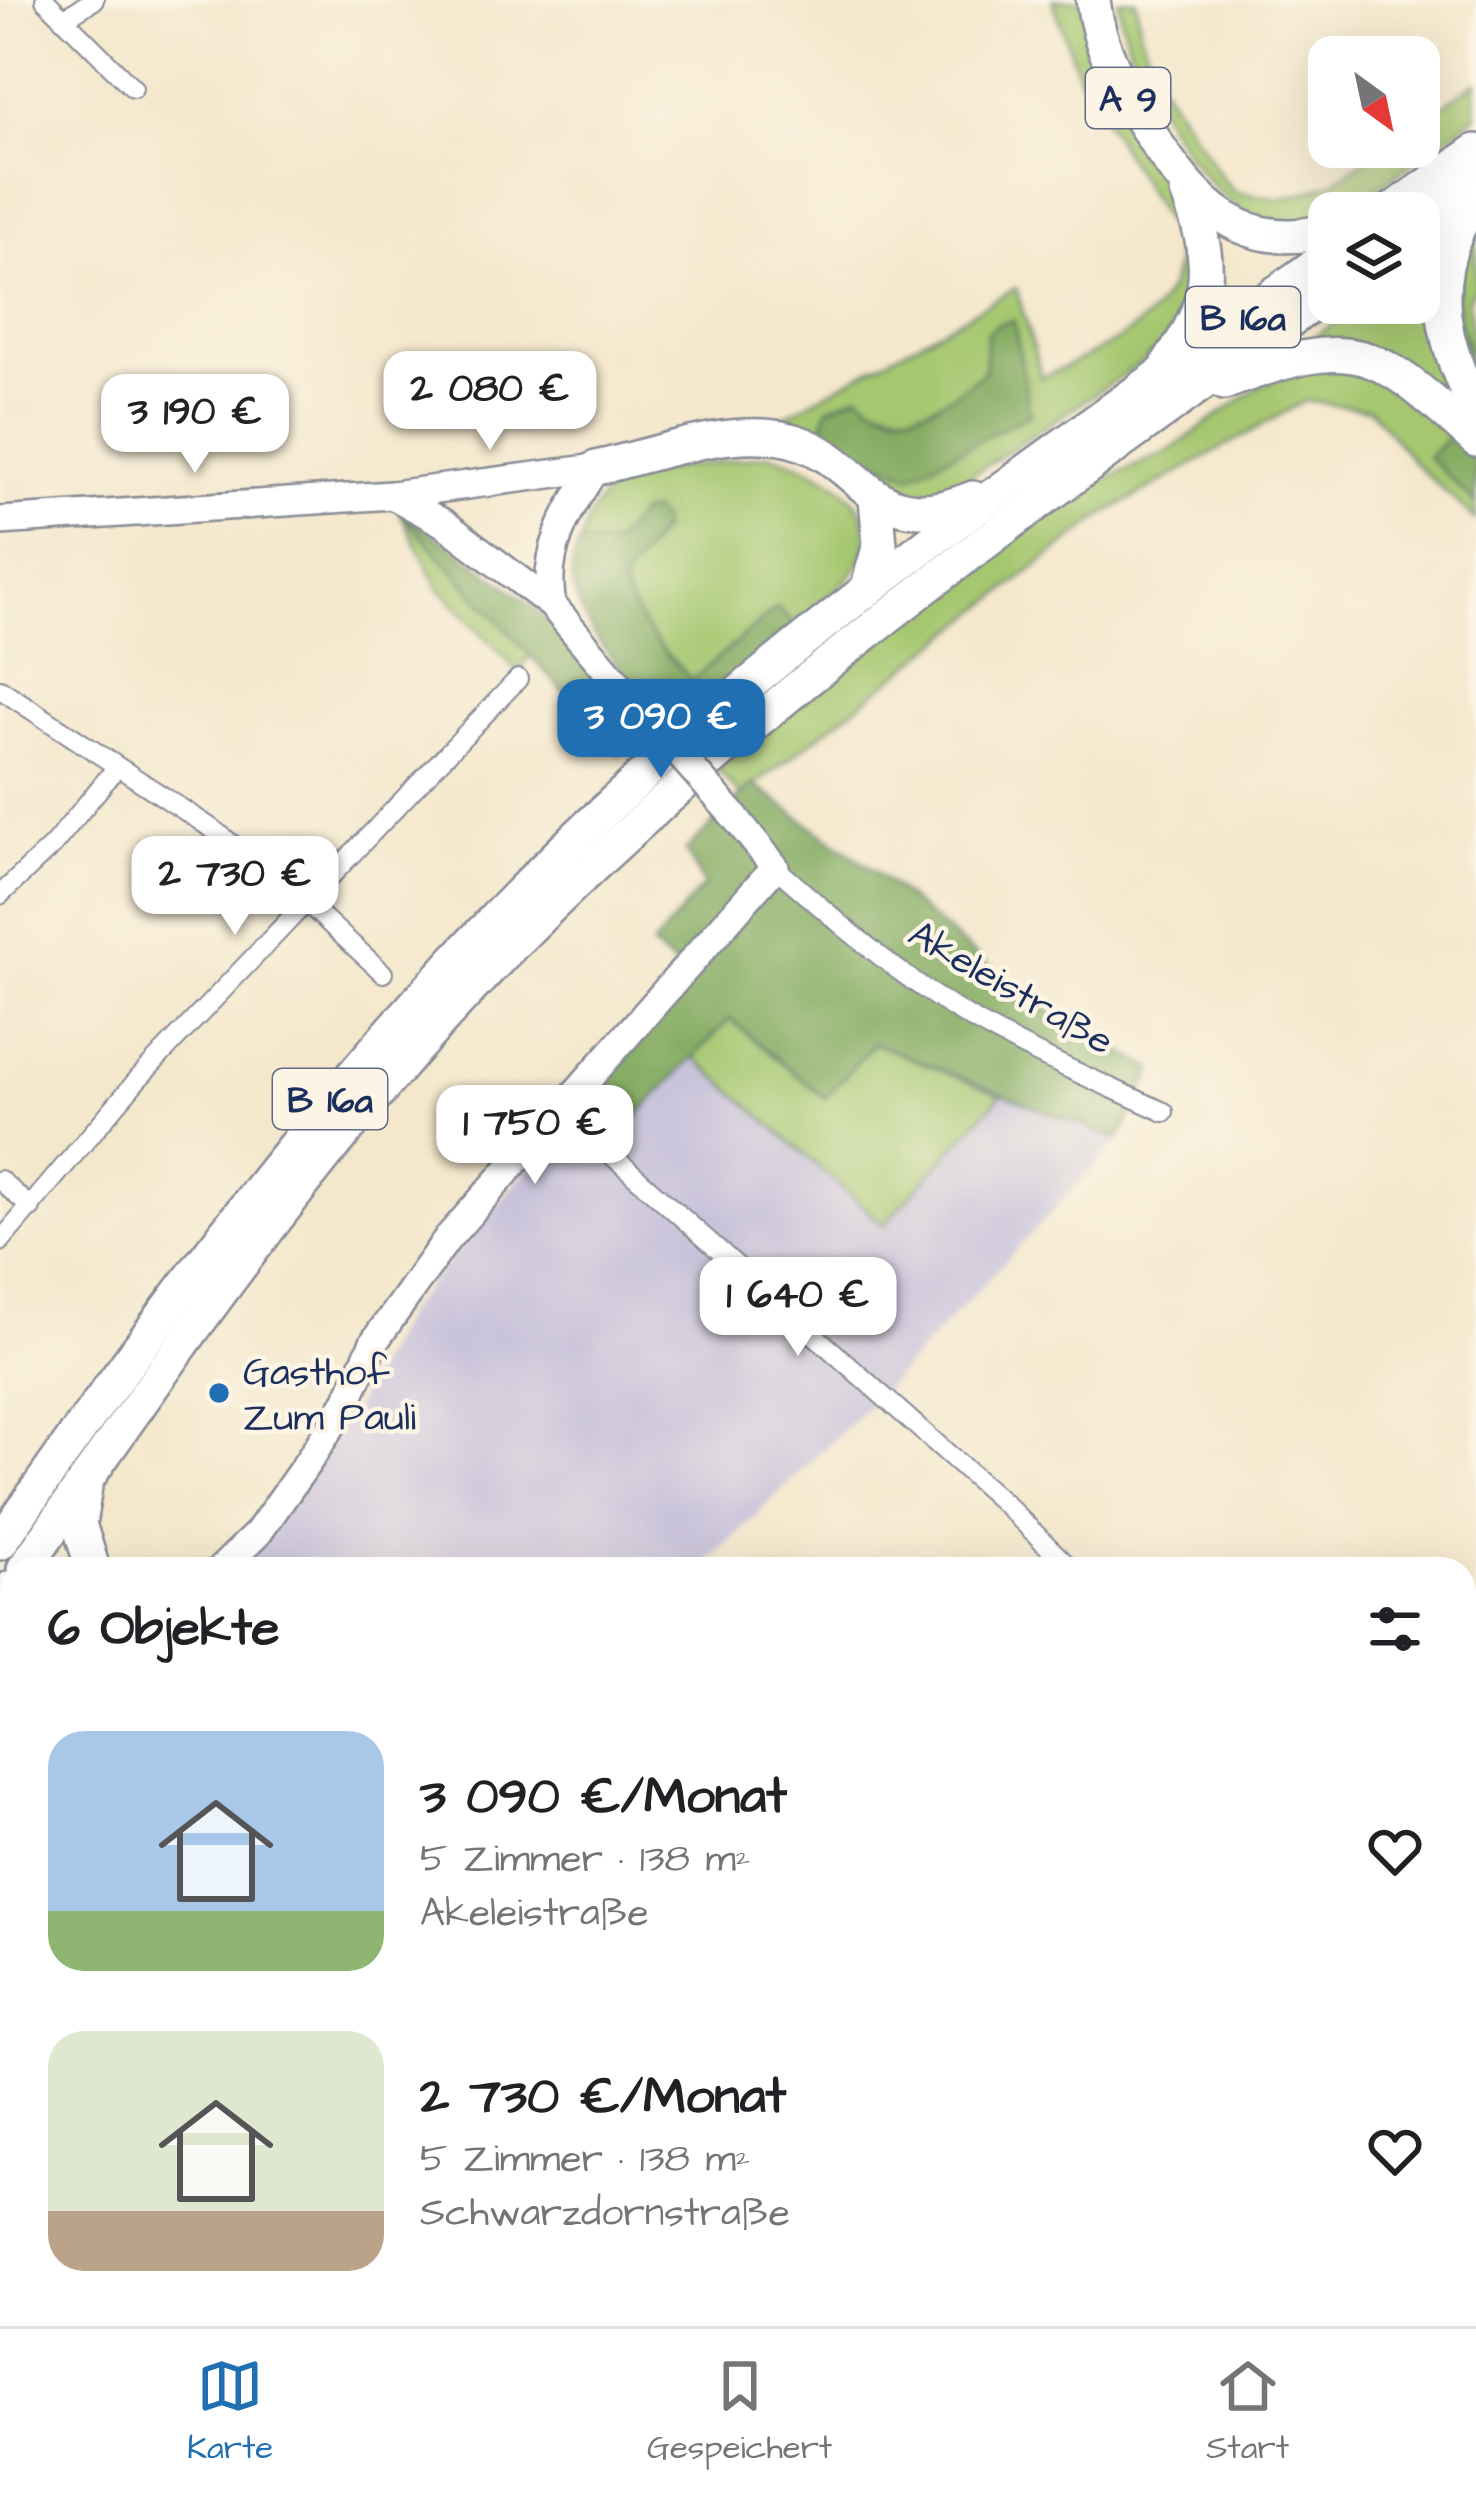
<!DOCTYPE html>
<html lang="de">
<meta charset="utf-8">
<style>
body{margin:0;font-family:"Architects Daughter",sans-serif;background:#f2f2f2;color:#202124;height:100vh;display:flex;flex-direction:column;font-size:45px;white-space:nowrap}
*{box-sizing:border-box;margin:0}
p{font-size:39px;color:#757577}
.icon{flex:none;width:66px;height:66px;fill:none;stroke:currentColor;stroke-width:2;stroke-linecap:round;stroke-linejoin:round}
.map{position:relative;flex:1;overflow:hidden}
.panel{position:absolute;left:0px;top:1557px;width:1476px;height:771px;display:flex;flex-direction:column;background:#fff;border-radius:36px 36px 0 0;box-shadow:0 12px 48px #0002}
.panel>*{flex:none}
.needle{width:78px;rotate:147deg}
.fabs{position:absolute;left:1308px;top:36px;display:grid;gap:24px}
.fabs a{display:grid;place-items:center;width:132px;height:132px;border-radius:24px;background:#fff;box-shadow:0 12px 48px #0002;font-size:60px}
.price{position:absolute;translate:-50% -102px;padding:0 27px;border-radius:24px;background:#fff;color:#222;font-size:39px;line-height:78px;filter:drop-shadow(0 3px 6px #0008)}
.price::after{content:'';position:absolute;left:50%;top:72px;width:36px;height:27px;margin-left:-18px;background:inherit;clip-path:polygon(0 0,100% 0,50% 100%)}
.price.selected{background:#1f6fb2;color:#fff}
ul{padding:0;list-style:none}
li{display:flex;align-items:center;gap:36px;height:300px;padding:0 48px}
li span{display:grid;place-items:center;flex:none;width:336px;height:240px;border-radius:36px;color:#555}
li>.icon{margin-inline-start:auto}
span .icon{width:144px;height:144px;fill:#fffc;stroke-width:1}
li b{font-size:51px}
h2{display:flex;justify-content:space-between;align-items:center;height:144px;padding:0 48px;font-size:51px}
.tabs{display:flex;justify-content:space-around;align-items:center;height:168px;border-top:3px solid #e0e0e0;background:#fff;font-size:33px;color:#757577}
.tabs a{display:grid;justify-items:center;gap:6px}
.tabs .selected{color:#1f6fb2}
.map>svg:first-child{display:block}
</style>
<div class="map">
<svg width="1476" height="2326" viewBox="0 0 1476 2326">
<rect width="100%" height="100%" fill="#fcf5e5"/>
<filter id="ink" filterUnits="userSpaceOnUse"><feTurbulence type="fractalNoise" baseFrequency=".00833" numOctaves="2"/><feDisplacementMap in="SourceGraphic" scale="24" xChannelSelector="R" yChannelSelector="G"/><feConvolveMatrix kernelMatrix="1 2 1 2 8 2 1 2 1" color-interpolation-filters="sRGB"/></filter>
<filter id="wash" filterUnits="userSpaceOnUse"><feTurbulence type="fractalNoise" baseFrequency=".004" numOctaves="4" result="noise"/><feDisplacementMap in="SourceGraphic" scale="48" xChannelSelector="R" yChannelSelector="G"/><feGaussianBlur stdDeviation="2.7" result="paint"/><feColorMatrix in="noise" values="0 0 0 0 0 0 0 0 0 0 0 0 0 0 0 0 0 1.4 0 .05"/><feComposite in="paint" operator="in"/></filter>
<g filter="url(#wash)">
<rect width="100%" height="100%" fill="#f4e7cc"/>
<path fill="#c6c0da" d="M693,1056l191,169 117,-130 118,45 -236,251 -182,178h-464l114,-155 56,-104 177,-206 30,35z"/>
<g fill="#a5c770" stroke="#607b67" stroke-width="3">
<path d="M1053,0h29l19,78 88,143 11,57 -32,60 -25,24 -203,134 -42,-1 -61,-49 74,29 73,-103 -32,25 -36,18 -46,-11 -42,3 -6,24 -39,-14 233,-129 26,90c58,-29 147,-59 133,-140l-97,-163z"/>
<path d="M1118,0h18l5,34 14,41 66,101 15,16 43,7 27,-7 26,-9 51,-36h36v-25l57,-40v34c-105,74 -201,181 -296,27 -28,-45 -55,-89 -62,-143z"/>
<path d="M1448,223l24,190 -162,-73 52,-37h57v-58z"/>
<path d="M1476,229v56l-8,14 8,75c-19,-57 -30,-89 0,-145z"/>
<path d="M1318,366l63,10 71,58 -23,23 47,47v16l-62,-57 -44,-54 -65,-8 -202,114 -362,281 -24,-27 272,-213 95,-68 84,-36 91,-66z"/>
<path d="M769,454c47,13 117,44 93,104 -11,25 -46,48 -66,67l-20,-16 -84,72c-27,-26 -60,-62 -70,-99l40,-53 -21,-16 -29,32 -32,-2c7,-23 18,-49 41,-60 31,-16 110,-21 148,-29z"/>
<path d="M400,512l131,142 -13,18 -80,-85z"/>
<path d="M730,1019l95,79 49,-55 127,52 -117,130 -191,-169z"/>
<path d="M1476,2161v165h-21l2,-10h7v-63z"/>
</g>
<g fill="#84ac62" stroke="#506e60" stroke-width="3">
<path d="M1014,321l16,93 -119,61 -74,-29 -15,-15 6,-24 31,-13c44,40 87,7 125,-22l3,-39 11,-9z"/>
<path d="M1452,434l24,25v45l-48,-47z"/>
<path d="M651,511l9,8 2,9 -40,54c10,37 43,72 70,98l85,-72 19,17 -124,100c-34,-38 -103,-101 -100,-155 0,-8 5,-18 8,-27l32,2 29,-32z"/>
<path d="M400,512c75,49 150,99 205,172 13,19 18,38 32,56l-17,14z"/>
<path d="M753,784l120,86 155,129 126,71 -35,70 -245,-97 -49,55 -95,-79 -116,121 -30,-36 109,-122 -41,-36 52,-61 -18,-34z"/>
</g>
</g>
<g filter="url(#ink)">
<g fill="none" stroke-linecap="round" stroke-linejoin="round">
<g stroke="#888b95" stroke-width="22">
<g id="street">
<path d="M45,0l88,88"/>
<path d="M63,19l31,-19"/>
<path d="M0,689l214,141 92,72 77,71"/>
<path d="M775,867c51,45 102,90 158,128 72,48 153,81 231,117"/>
<path d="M0,895l53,-50 64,-78"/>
<path d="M561,1110l448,398 62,61"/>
<path d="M0,1180l31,28"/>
<path d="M0,1242l138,-163 380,-400"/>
<path d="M1464,1942l12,13"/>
</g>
</g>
<g stroke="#888b95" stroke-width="32">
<g id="secondary">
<path d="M392,495l53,29 107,81 84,100"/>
<path d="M0,521l392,-26 204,-27"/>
<path d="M552,605c-10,-52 15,-95 44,-137"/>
<path d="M221,1569l37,-36 52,-74 36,-56 28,-61 73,-103 328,-372 -41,-51"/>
</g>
</g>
<g stroke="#888b95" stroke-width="38">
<g id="highway">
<path d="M1093,0c5,45 25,81 48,119 45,73 92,137 188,111"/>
<path d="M1476,196c-48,73 -40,137 0,213"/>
<path d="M1388,213l88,-62"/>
<path d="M1419,226l57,-41"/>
<path d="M1169,362c45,-62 45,-100 18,-170"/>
<path d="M1224,383c133,-51 151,-35 252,57"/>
<path d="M596,468c58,-13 126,-40 185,-30 86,15 84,104 192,60"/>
<path d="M867,590l13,-46 -4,-46"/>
<path d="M85,1487l-6,37 14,45"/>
<path d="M0,1543c192,-278 396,-548 649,-773 212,-190 449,-349 680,-515"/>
<path d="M24,1569c146,-210 287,-414 464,-599 251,-262 549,-466 841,-678"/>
<path d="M0,1604l12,-17"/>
</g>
</g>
<use href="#street" stroke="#fff" stroke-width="18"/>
<use href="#secondary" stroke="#fff" stroke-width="27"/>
<use href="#highway" stroke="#fff" stroke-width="33"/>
<g stroke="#888b95" stroke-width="32" stroke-linecap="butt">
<path id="secondary-bridge" d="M636,705l98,111"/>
</g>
<use href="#secondary-bridge" stroke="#fff" stroke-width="27"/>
</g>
</g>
<circle fill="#1f6fb2" stroke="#fcf5e5" stroke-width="4.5" cx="219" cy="1393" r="12"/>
<g text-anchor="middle" stroke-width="9" stroke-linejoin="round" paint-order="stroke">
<g fill="#fcf5e5" stroke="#5e6a86" stroke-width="3">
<rect x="1086" y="68" width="84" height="60" rx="9"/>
<rect x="1186" y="287" width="114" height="60" rx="9"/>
<rect x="273" y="1069" width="114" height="60" rx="9"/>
</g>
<g font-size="36" font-weight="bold" fill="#1b2f5e">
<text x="1128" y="111">A 9</text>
<text x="1243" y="330">B 16a</text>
<text x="330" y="1112">B 16a</text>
</g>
<g font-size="39" fill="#1b2f5e" stroke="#fcf5e5">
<text transform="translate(1012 986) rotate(30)" y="14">Akeleistraße</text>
</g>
<g font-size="39" fill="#1b2f5e" stroke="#fcf5e5" text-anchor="start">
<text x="243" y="1385">Gasthof<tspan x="243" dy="45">Zum Pauli</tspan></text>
</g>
</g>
</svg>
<div class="fabs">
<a><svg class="needle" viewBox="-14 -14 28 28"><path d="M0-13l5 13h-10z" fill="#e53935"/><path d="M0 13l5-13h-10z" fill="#757577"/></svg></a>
<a><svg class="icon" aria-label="layers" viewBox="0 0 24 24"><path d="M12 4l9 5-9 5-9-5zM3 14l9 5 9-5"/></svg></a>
</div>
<b class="price" style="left:490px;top:453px">2 080 €</b>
<b class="price" style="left:195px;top:476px">3 190 €</b>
<b class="price selected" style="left:661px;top:781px">3 090 €</b>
<b class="price" style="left:235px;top:938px">2 730 €</b>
<b class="price" style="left:535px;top:1187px">1 750 €</b>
<b class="price" style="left:798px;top:1359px">1 640 €</b>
<section class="panel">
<h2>6 Objekte<svg class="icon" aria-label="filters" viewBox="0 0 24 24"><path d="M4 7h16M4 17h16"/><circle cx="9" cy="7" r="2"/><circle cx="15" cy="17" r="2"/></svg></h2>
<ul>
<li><span style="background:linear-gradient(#a9c7e8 75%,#8fb573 0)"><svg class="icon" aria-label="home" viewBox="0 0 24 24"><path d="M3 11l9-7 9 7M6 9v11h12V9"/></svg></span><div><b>3 090 €/Monat</b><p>5 Zimmer · 138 m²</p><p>Akeleistraße</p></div><svg class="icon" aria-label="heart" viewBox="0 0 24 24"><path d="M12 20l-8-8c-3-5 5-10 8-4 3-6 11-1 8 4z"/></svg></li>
<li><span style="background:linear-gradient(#dfe7d0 75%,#b9a48a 0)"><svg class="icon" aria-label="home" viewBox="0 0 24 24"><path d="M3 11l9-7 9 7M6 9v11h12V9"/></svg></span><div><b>2 730 €/Monat</b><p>5 Zimmer · 138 m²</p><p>Schwarzdornstraße</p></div><svg class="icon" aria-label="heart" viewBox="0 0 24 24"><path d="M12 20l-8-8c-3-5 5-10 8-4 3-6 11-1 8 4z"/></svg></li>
</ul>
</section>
</div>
<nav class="tabs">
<a class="selected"><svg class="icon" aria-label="map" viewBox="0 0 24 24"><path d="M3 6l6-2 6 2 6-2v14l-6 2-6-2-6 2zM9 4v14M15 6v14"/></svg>Karte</a>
<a><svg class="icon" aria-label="saved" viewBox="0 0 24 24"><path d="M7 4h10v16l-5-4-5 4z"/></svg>Gespeichert</a>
<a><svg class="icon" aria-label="home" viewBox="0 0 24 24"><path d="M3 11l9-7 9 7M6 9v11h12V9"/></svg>Start</a>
</nav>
